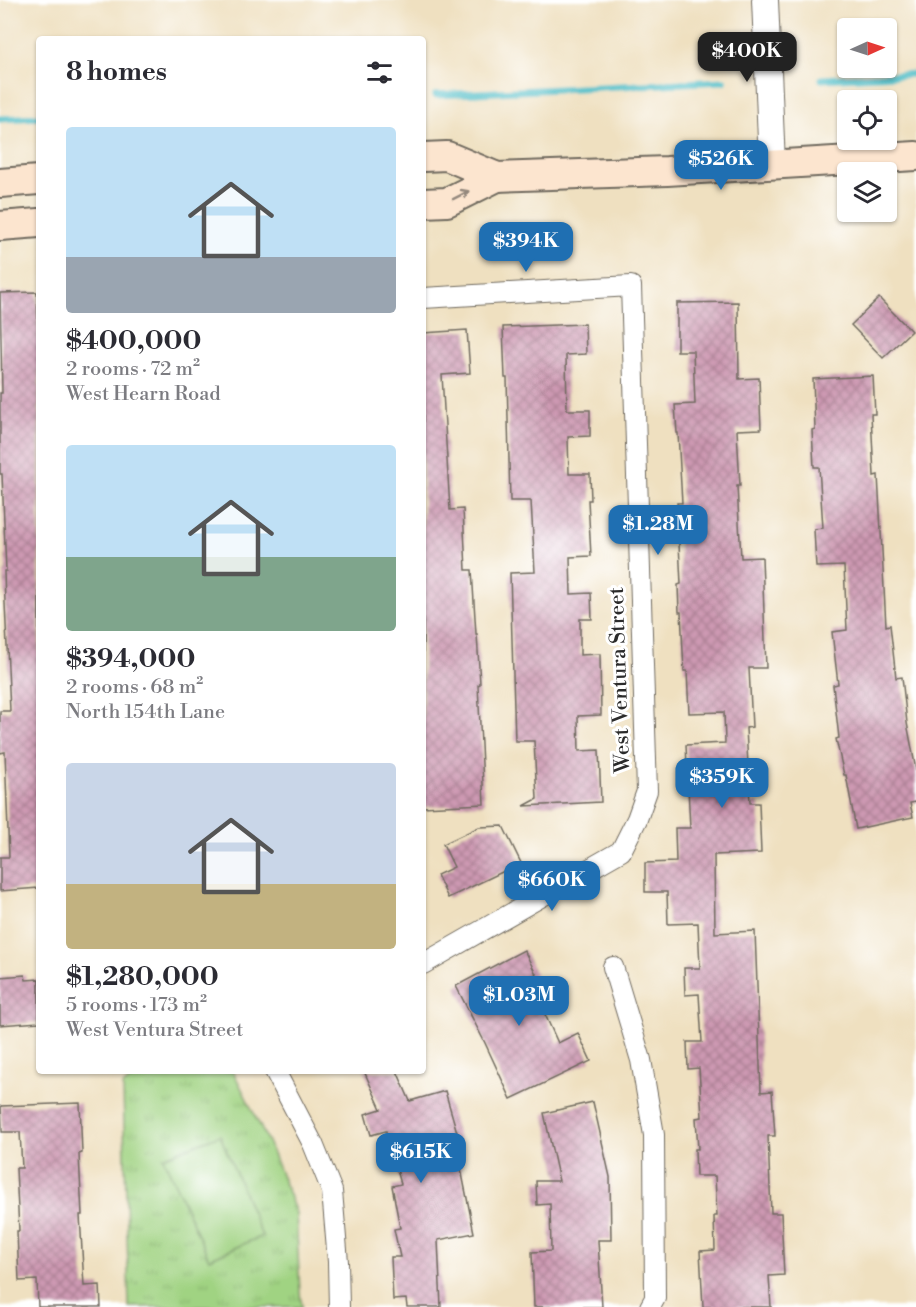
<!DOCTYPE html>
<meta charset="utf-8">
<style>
body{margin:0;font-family:"Libre Bodoni",serif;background:#f7f7f7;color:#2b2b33;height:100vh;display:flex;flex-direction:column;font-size:22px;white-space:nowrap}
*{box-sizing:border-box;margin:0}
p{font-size:20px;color:#7c7c81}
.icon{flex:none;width:33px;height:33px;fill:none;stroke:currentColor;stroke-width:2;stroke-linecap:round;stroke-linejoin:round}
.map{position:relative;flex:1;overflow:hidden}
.drawer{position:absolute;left:36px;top:36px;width:390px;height:1038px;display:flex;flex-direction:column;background:#fff;border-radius:6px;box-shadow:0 2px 4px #0004}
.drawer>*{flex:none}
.needle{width:39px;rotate:87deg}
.tools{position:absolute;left:837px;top:18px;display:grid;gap:12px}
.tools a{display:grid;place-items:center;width:60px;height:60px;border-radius:6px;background:#fff;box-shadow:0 2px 4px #0004;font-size:30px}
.price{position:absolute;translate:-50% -51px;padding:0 14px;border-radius:12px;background:#1f6fb2;color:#fff;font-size:20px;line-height:39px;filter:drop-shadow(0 2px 3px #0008)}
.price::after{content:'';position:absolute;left:50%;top:36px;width:18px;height:14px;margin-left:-9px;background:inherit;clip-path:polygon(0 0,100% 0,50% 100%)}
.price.on{background:#222;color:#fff}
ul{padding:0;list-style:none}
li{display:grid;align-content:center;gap:12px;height:318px;padding:0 30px}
li span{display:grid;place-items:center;height:186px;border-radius:6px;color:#555}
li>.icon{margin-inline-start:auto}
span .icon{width:108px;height:108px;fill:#fffc;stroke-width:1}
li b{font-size:26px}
h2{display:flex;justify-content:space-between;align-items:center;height:72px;padding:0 30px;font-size:26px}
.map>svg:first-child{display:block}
</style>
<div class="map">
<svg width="916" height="1307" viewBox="0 0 916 1307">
<defs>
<pattern id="grass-tufts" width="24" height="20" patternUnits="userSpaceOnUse" patternTransform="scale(1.5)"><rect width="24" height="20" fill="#a0d382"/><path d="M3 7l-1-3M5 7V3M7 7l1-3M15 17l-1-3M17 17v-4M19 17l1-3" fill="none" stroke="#8ab570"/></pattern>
<pattern id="building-cross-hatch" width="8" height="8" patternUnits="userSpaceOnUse" patternTransform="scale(1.5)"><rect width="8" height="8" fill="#cd99b2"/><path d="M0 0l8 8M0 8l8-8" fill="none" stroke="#a77d91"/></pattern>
</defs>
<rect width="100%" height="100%" fill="#fff"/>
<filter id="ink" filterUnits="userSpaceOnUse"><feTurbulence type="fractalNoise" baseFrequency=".0167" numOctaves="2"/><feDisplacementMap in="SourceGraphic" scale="12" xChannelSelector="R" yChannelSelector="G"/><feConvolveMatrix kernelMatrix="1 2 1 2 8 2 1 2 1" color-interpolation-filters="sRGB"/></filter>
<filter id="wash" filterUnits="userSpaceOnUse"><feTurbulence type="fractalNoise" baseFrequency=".008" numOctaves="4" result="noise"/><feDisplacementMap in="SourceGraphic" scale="24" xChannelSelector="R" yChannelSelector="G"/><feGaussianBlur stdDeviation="1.35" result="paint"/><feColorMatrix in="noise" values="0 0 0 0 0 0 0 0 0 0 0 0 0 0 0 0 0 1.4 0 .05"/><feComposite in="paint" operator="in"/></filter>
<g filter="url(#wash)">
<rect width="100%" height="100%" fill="#efe0c0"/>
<path fill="url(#grass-tufts)" stroke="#667f56" stroke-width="1.5" d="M135,1071h98l36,73 27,69 4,80 2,14h-173l-6,-221 12,-10z"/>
<path fill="#a0d382" stroke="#667f56" stroke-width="1.5" d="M220,1135l42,101 -53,23 -46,-102z"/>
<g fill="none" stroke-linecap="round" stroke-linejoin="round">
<g stroke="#4fbdc6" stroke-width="7">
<path d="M822,79l94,-5"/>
<path d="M436,95l288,-14"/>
<path d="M0,119l39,-2"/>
</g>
</g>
<g id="blocks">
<g fill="url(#building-cross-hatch)">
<path d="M37,292l2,54v542l-39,3v-34h9l-4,-105 -5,1v-42h10l-5,-108 -1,-32h2l-4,-97h-2v-81h2l-2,-100z"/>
<path d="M879,298l32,33 -28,27 -32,-33z"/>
<path d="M738,302l1,77 20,-1 2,51 -24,1 3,56h-3l4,72 21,-1 4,111h-17l3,59 -6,1 4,75h9l2,50 -47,2 1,78 40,-2 6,161 11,-1 3,45h-7l3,77h10l3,62 -15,1 2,31h-68l-3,-56 15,-1 -1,-34h3l-2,-40h-19l-1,-27h3l-2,-31 6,-1 -3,-49 -11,1 -1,-27h15l-3,-48 -14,1 -1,-27h16l-2,-45 -30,1 -1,-32h-22v-29l31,-1 -1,-34h15l-4,-83 39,-2 -1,-31 -35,1 -2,-42h-3l-3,-59h-2l-1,-27 3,-1 -4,-81h5l-4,-70h-1l-2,-28 20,-1 -2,-53h-16v-48z"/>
<path d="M585,324l1,30 -20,1 1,55h23v26l-22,1 1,37h21l1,26h-3l3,56 -21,1 1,37 20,-1 1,26h-12v36l20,-1 1,61 -23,1 1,35 20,-1 2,52 -77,4 13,-7 -3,-58h-19l-5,-168 25,-1 -4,-71h-21l-3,-123h-2l-2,-51z"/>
<path d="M467,330l3,43 -28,2 8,135 13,-1 3,61h6l4,64h1l3,50 -2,1 6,119 -61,3v-474z"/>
<path d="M873,376l2,38h-4l3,62 4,-1 8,151 4,-1 6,53 6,-1 5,46 9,47v32l-6,1 3,14 -57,12 -10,-54h-2l-8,-36 3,-1 -6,-53 5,-1 -6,-52 15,-2 -3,-64 -28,1 -2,-38 9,-1 -4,-61h-5l-2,-37 3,-1 -2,-50z"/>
<path d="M503,826l18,37 -73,35 -11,-23 17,-8 -11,-23 36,-17z"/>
<path d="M524,950l12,24 -8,4 16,31 -1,1 15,33 20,-10 13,28 -80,38 -26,-56 -29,-57z"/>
<path d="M25,975l1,5 13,-1v43l-39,3v-48z"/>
<path d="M364,1071h33l13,30 35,-10 18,62 -5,1 16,79 -36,7 3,67h-34l-1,-8 -13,1 -2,-43h9l-6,-28 6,-1 -8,-42 9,-2 -15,-53 -15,4 -6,-21 16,-5z"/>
<path d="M593,1102l17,75 1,63h-13l4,67h-68l-2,-55 19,-1 -1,-47 -13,1 -1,-24h23l-15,-68z"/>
<path d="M80,1103l2,50 -3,1 3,61h-2l4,71 16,-1 1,22h-63l-1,-27 -18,1 -2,-50h2l-3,-63h6l-2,-36h-18l-1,-26z"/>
</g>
</g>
</g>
<g filter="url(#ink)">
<use href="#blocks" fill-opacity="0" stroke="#706a5f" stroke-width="1.5"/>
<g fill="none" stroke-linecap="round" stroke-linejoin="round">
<g stroke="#706a5f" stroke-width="22">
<g id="minor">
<path d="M423,298l208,-12 16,505 -10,28 -16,32 -198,113"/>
<path d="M613,967l28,93 13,75 1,163 -5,9"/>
<path d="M275,1071l38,73 19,47 6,71 1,45"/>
</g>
</g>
<g stroke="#706a5f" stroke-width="28">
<path id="tertiary" d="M765,0l7,164"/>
</g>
<g stroke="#706a5f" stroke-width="32">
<g id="secondary">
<path d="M423,157l24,-1 50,21 170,-6 249,-15"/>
<path d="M0,183l39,-3"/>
<path d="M423,203l24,-1 50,-25"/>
<path d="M0,226l39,-3"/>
</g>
</g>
<use href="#minor" stroke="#fff" stroke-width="20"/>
<use href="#tertiary" stroke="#fff" stroke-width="26"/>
<use href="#secondary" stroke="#fce5cf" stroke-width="28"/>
</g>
<defs><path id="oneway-shaft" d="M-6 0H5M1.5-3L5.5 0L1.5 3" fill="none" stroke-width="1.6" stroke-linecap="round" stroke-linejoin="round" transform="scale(1.5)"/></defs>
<use stroke="#94887d" href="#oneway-shaft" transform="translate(461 195) rotate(-27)"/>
</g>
<g text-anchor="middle" stroke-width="6" stroke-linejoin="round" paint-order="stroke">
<g font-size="21" fill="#2b2b2b" stroke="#fff">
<text transform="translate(619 680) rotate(-92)" y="7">West Ventura Street</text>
</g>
</g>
</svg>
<div class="tools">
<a><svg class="needle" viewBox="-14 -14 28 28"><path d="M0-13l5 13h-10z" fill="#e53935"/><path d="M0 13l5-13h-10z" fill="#7c7c81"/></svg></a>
<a><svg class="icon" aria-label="locate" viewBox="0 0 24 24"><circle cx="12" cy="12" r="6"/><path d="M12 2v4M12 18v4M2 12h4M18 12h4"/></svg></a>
<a><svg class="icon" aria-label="layers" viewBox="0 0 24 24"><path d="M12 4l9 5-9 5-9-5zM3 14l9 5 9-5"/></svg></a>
</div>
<b class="price on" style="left:747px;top:83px">$400K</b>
<b class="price" style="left:721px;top:191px">$526K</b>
<b class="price" style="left:526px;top:273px">$394K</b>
<b class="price" style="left:658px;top:556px">$1.28M</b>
<b class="price" style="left:722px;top:809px">$359K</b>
<b class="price" style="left:552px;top:912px">$660K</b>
<b class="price" style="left:519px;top:1027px">$1.03M</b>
<b class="price" style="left:421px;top:1184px">$615K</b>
<section class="drawer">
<h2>8 homes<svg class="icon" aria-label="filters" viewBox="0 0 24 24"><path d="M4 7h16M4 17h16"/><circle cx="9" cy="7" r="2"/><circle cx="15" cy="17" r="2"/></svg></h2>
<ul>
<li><span style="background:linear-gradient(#bfe0f5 70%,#9aa5b1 0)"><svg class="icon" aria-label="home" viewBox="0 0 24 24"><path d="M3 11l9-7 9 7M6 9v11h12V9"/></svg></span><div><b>$400,000</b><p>2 rooms · 72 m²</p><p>West Hearn Road</p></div></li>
<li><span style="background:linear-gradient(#bfe0f5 60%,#7fa58c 0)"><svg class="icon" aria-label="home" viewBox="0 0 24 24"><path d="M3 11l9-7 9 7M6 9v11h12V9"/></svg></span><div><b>$394,000</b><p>2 rooms · 68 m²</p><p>North 154th Lane</p></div></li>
<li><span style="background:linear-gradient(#c9d6e8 65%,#c2b280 0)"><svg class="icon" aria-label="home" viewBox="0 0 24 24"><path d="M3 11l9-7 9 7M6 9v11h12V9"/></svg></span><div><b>$1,280,000</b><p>5 rooms · 173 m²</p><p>West Ventura Street</p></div></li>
</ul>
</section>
</div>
